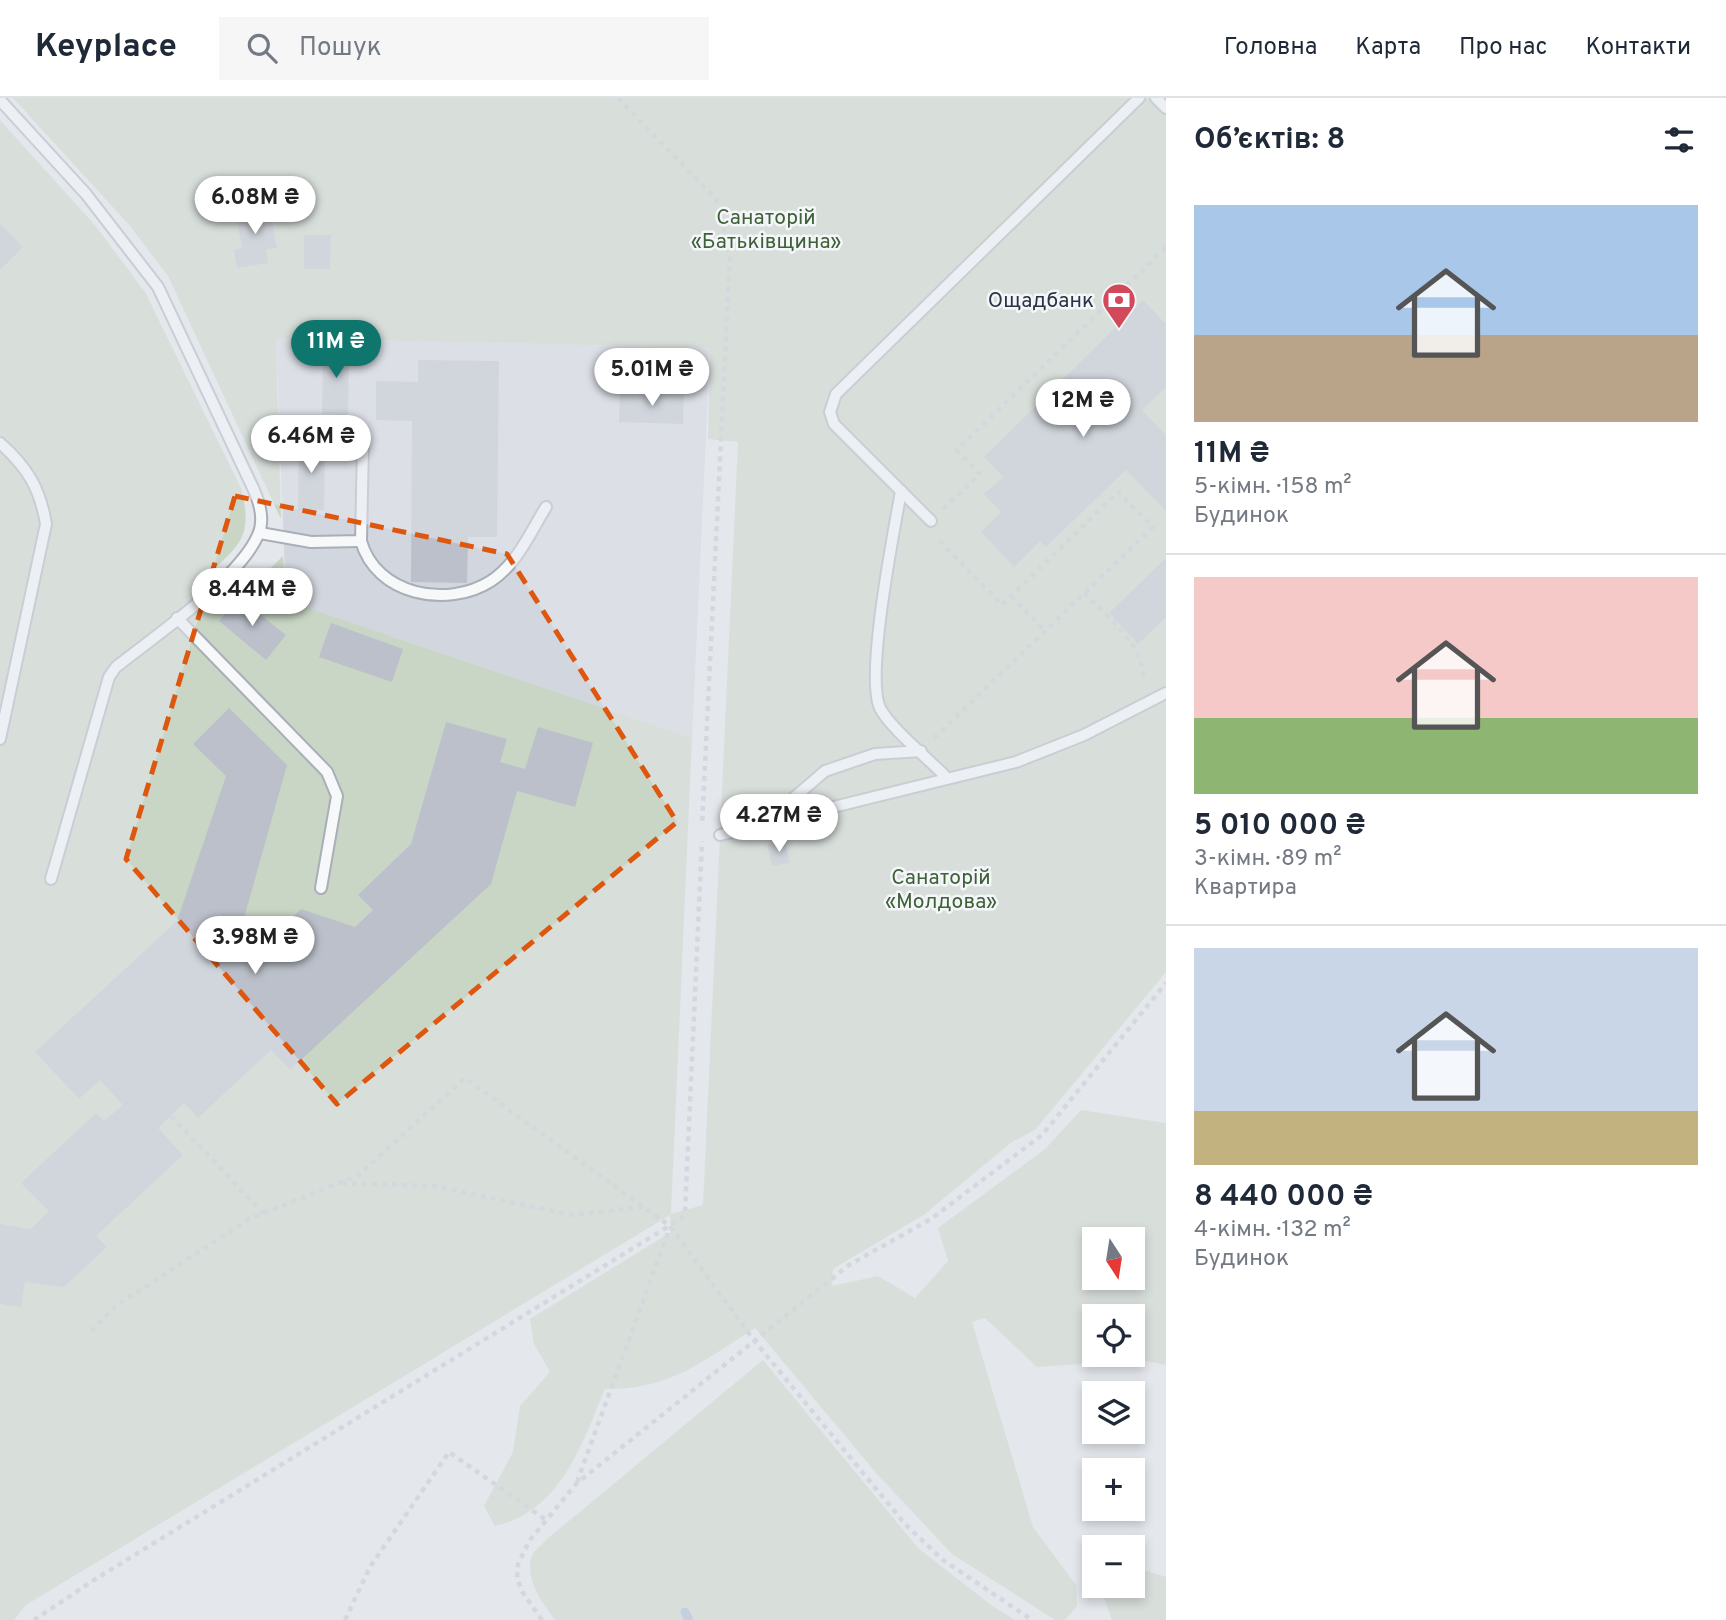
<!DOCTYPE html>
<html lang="uk">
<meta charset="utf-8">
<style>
body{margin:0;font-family:Overpass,sans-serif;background:#f6f6f7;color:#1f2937;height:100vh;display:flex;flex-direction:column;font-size:26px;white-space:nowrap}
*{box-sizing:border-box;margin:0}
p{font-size:23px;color:#747a83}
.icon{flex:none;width:38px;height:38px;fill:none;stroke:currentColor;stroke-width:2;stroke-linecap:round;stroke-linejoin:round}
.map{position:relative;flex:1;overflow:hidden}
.side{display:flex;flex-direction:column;background:#fff;width:560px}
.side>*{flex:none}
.needle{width:46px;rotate:168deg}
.fabs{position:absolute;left:1082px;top:1129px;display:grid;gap:14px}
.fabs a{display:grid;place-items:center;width:63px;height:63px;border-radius:0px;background:#fff;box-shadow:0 4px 10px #0003;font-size:35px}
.price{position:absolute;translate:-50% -60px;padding:0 16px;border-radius:24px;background:#fff;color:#222;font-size:23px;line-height:46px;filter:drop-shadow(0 2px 4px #0008)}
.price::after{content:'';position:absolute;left:50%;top:42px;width:21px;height:16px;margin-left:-10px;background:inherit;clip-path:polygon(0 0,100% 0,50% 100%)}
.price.active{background:#0f766e;color:#fff}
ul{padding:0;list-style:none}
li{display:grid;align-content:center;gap:14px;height:371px;padding:0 28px}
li+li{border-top:2px solid #e0e1e3}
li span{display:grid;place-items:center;height:217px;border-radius:0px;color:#555}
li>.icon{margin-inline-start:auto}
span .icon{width:126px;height:126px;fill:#fffc;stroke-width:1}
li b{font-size:30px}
h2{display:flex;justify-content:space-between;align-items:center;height:84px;padding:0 28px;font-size:30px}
header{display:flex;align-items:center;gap:42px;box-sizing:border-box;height:98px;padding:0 35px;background:#fff;border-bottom:2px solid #e0e1e3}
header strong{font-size:33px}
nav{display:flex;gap:38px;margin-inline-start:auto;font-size:24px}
.search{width:490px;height:63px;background:#f6f6f7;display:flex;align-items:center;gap:18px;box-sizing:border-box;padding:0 24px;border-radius:0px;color:#747a83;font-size:26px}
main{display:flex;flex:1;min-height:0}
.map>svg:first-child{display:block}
</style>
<header>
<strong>Keyplace</strong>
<div class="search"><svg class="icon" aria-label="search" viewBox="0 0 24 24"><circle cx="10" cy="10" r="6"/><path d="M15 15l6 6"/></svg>Пошук</div>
<nav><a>Головна</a><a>Карта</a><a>Про нас</a><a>Контакти</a></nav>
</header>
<main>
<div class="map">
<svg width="1166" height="1522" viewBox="0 0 1166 1522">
<rect width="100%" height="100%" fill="#e4e7ec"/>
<path fill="#d2d6de" d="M276,240l434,10 -18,390 -406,-137z"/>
<g fill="#c9d6c5" fill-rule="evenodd">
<path d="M13,0h1153v874l-131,158 -23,12 -87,72 -92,55 -1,17 46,-10 37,22 33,-37 -10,-33 107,-79 36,-39 85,13v242l-50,-10 -33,9 -46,3 -52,-49 -13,4 61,205 43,58 1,21 -12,14h-10l-103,-66 -76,-81 -121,-145c-52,33 -85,62 -150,61 -24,57 -44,122 -110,137l-11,-20 29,-54 7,-46 30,-34 -16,-28 -4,-25 141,-87 -1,-17 -644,390 -12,15h-14v-1500l94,104 51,68 96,196c15,58 -9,58 -41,97l29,24 54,-53 4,45 405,137 -21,476 32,-9 35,-763 -30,-3 2,-91 -434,-10 5,181 -113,-243 -38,-50zM1094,1141h38v39h-38zM1094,1218h38v38h-38z"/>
<path d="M763,1262l155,188 73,57 24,15h-460c-12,-17 -31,-41 -23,-64 2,-6 11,-12 15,-17z"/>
<path d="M1147,1473l19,6v43h-54l-12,-34h32v-13z"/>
</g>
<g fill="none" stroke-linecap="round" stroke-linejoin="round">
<path stroke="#9fb4cc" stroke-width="9" d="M685,1514l4,8"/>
</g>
<g fill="#bbc0ca">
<path d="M269,107l8,43 -11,2 2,13 -31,5 -3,-18 8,-2 -7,-37z"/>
<path d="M0,126l23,23 -23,23z"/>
<path d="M304,137h27l-1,34h-26z"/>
<path d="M1143,202l23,24v63l-24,23 24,25v76l-40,-41 -80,77 -6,-6 -26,26 -33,-35 20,-20 -17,-18 19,-17 -19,-20z"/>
<path d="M323,247h26l-1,70 -26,-1z"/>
<path d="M418,262l81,1 -2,176h-29l-1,46 -56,-1 1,-161 -36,-1v-39l42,1z"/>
<path d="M620,293l64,2 -1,31 -64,-2z"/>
<path d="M299,342l26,1 -1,69h-26z"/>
<path d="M1166,460v59l-28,27 -29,-31z"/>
<path d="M238,499l48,38 -20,25 -47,-39z"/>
<path d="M331,525l72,26 -11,33 -73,-25z"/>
<path d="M229,610l58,57 -48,171 15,17 47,-44 54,18 18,-17 -15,-15 53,-51 35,-122 61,17 -7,23 25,7 13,-42 55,16 -18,64 -58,-16 -26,93 -201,186 -19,-20 -73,68 -14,-15 -26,25 25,27 -87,81 11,11 -43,40 -39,-5 -4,25 -21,-3v-80l31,5 18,-18 -28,-28 75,-70 8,8 19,-16 -23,-25 -21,19 -44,-47 142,-131 49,-145 -33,-32z"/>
<path d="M785,743l5,22 -18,3 -5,-21z"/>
</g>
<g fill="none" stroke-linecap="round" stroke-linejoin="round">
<g stroke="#a9aeb7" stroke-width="14">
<g id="lane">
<path d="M1156,0l10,10"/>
<path d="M0,2l86,94 72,93 95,201c6,13 12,32 5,47 -19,44 -103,101 -142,132l-7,10 -58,202"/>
<path d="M0,345c27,24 40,45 46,81l-46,215"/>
<path d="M901,393c-7,40 -36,185 -21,217 10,20 50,52 67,70"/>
<path d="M931,423l-97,-97 -4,-12 6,-18 303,-296"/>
<path d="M260,435l51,9 50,-1 2,-96"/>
<path d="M361,443c15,54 86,68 130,40 26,-17 39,-48 55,-74"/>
<path d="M177,520l150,154 10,24 -16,92"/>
<path d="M767,723l58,-50 50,-17 46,-3"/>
<path d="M720,737l296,-73 68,-27 82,-42"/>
</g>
</g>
<g stroke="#c2c5cb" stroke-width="4.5" stroke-dasharray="5 5" stroke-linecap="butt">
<path d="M618,0l98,101 14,57 -28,569"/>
<path d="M943,411l37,-35 -23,-24 209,-203"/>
<path d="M1084,495c24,25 62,52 59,89"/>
<path d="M1011,498l34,35"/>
<path d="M934,640l219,-211 -35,-35 -116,113 -64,-66"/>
<path d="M171,1018l92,97"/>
<path d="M342,1085l91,3 139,29 72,-8"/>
<path d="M91,1233l25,-25 133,-87 110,-44 106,-97 205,148 83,113 152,185 38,36 89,60"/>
<path d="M577,1384l93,-255"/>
<path d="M34,1522l60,-40 588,-362 3,-6 17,-371"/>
<path d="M345,1522l25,-53 79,-115 97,68"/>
<path d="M542,1522l-19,-27 -6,-14 1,-15 12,-24 46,-56 273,-219 82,-46 111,-84 124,-152"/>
</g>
<use href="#lane" stroke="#f7f8fa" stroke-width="10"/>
</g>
<path d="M0 0H1166V1522H0ZM235,398l272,58 170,268 -340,282 -211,-245z" fill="#e4e7ec" fill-opacity=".55" fill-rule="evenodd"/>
<path fill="none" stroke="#df570f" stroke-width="5" stroke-dasharray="14 9" stroke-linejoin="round" d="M235,398l272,58 170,268 -340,282 -211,-245z"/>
<defs>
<g id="bank-pin" transform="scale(1.75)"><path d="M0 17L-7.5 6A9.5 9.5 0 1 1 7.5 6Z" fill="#d1495b" stroke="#f4f6f9"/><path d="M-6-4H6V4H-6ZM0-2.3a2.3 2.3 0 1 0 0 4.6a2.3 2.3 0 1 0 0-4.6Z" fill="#fff"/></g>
</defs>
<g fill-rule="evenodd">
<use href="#bank-pin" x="1119" y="202"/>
</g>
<g text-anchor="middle" stroke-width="5" stroke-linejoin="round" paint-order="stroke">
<g font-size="21" fill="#3f6138" stroke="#f4f6f9">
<text x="766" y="126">Санаторій<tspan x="766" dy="24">«Батьківщина»</tspan></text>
<text x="941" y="786">Санаторій<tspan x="941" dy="24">«Молдова»</tspan></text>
</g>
<g font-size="21" fill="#2b3445" stroke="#f4f6f9" text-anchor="end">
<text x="1094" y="209">Ощадбанк</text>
</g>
</g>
</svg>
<div class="fabs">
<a><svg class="needle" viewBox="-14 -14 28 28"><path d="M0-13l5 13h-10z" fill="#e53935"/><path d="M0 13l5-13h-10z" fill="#747a83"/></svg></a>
<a><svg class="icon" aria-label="locate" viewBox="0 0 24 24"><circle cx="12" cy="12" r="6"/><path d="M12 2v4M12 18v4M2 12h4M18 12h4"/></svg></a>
<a><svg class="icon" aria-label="layers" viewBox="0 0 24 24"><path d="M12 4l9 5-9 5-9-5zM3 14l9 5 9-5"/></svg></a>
<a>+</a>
<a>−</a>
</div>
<b class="price" style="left:255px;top:138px">6.08M ₴</b>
<b class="price active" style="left:336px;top:282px">11M ₴</b>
<b class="price" style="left:652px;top:310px">5.01M ₴</b>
<b class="price" style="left:1083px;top:341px">12M ₴</b>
<b class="price" style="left:311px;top:377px">6.46M ₴</b>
<b class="price" style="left:252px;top:530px">8.44M ₴</b>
<b class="price" style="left:779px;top:756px">4.27M ₴</b>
<b class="price" style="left:255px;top:878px">3.98M ₴</b>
</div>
<section class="side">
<h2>Об’єктів: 8<svg class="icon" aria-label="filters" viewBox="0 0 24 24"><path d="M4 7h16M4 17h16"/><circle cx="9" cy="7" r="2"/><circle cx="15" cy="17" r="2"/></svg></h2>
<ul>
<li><span style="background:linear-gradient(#a9c7e8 60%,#b9a48a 0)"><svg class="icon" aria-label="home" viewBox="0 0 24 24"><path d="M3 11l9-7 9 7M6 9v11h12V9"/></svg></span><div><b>11M ₴</b><p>5-кімн. · 158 m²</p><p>Будинок</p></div></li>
<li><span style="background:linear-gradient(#f6c9c9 65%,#8fb573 0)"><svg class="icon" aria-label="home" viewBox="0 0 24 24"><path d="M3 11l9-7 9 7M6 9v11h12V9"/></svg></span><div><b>5 010 000 ₴</b><p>3-кімн. · 89 m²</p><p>Квартира</p></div></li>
<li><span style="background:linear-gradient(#c9d6e8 75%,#c2b280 0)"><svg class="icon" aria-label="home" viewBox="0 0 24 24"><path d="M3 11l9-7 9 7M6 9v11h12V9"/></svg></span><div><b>8 440 000 ₴</b><p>4-кімн. · 132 m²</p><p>Будинок</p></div></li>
</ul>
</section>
</main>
